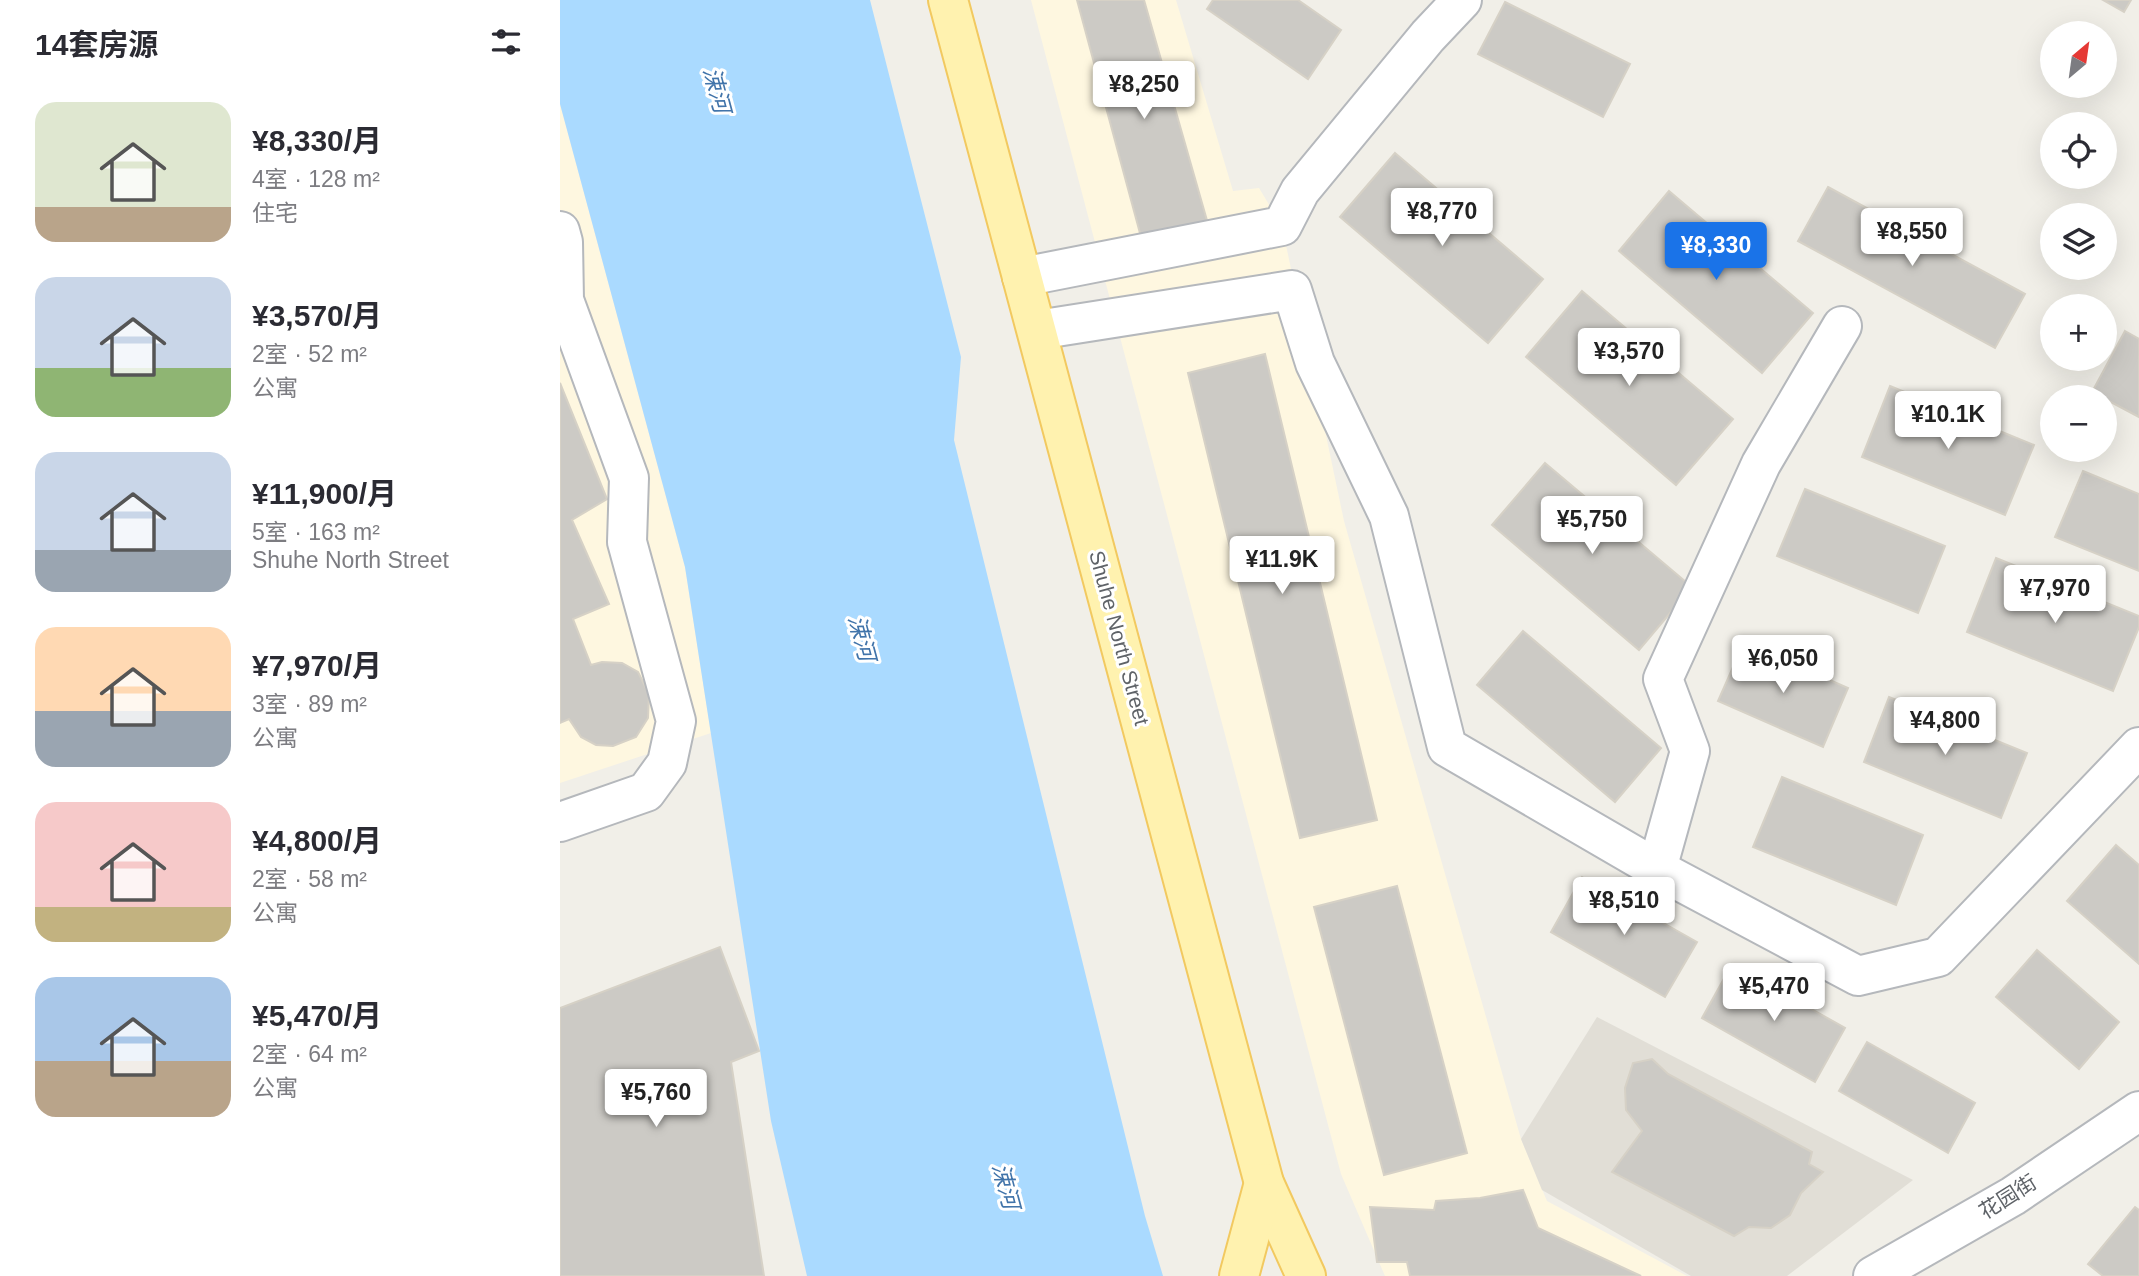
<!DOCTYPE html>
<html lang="zh">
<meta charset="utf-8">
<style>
body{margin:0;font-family:Arial,"Noto Sans SC",sans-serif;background:#f2f2f3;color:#2b2b33;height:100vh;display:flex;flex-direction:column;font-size:26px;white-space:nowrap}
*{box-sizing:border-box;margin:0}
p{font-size:23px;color:#7c7c81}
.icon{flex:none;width:38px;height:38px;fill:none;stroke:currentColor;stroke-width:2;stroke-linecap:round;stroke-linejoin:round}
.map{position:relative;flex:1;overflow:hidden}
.panel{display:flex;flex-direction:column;background:#fff;width:560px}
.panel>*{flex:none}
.needle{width:46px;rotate:29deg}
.fabs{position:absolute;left:1480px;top:21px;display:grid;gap:14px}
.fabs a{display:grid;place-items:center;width:77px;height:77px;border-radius:50%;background:#fff;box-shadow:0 7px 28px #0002;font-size:35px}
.price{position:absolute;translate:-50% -60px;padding:0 16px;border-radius:7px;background:#fff;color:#222;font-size:23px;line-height:46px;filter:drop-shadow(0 2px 4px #0008)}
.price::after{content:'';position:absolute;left:50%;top:42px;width:21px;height:16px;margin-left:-10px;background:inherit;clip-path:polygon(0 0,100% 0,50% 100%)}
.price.current{background:#1a73e8;color:#fff}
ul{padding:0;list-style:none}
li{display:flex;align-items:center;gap:21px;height:175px;padding:0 35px}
li span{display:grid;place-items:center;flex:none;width:196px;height:140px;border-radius:21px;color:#555}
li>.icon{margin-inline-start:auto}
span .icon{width:84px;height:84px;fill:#fffc;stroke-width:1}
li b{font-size:30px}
h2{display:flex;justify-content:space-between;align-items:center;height:84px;padding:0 35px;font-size:30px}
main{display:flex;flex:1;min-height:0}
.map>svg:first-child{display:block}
</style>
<main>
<section class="panel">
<h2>14套房源<svg class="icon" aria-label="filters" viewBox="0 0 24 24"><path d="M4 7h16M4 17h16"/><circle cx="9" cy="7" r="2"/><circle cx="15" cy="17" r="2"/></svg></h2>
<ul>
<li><span style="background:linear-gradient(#dfe7d0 75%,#b9a48a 0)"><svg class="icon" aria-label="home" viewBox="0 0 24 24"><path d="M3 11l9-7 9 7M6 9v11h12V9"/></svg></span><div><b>¥8,330/月</b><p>4室 · 128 m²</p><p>住宅</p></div></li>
<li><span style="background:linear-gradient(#c9d6e8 65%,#8fb573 0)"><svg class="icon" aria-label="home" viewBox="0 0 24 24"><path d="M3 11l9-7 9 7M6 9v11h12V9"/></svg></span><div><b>¥3,570/月</b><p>2室 · 52 m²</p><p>公寓</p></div></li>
<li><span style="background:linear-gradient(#c9d6e8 70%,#9aa5b1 0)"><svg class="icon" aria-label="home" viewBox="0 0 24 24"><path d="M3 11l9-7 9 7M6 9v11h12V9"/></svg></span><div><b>¥11,900/月</b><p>5室 · 163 m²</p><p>Shuhe North Street</p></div></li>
<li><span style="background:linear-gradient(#ffd9b3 60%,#9aa5b1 0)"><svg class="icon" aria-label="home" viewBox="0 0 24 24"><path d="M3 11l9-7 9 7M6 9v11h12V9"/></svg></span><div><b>¥7,970/月</b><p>3室 · 89 m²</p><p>公寓</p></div></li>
<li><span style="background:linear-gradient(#f6c9c9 75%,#c2b280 0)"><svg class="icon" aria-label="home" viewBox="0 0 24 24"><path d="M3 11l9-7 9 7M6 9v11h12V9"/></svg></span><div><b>¥4,800/月</b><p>2室 · 58 m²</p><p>公寓</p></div></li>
<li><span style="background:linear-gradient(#a9c7e8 60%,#b9a48a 0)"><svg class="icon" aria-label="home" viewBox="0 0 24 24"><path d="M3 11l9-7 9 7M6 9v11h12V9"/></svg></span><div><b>¥5,470/月</b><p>2室 · 64 m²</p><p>公寓</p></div></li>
</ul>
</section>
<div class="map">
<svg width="1579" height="1276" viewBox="0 0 1579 1276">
<rect width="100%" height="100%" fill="#f1efe8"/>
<g fill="#fef7e0">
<path d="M471,0h145l57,191 26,-3 23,38 62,295 177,618 26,62 140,75h-302l-44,-102z"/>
<path d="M0,104l125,463 26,166 -151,50z"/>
</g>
<path fill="#e1ded6" d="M1037,1017l316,163 -126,96h-96l-149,-86 -21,-51z"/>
<path fill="#aadaff" d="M0,0h310l91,357 -7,83 191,776 18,60h-356l-36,-155 -86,-554 -125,-463z"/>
<g fill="#cccac5" stroke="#d6d1c6" stroke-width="2">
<path d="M517,0h67l66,231 -66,17z"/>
<path d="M653,0h85l43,30 -33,49 -101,-70z"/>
<path d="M1543,0h28l-7,12z"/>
<path d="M945,2l125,62 -27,53 -125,-63z"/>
<path d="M835,153l148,126 -55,64 -148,-126z"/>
<path d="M1268,187l197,107 -30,54 -197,-107z"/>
<path d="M1109,191l144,122 -51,60 -143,-122z"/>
<path d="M1022,291l151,128 -57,66 -150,-128z"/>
<path d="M1565,331l14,8v78l-47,-25z"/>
<path d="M705,354l112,466 -77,18 -112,-465z"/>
<path d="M0,383l47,116 -35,21 37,84 -36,15 18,46 11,-3 20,1 16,9 11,22 -1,24 -12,19 -23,9 -17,-1 -15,-8 -12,-18 -9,4z"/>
<path d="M1330,386l144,59 -29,70 -143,-58z"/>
<path d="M985,463l147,124 -53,63 -147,-125z"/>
<path d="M1523,471l56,23v77l-84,-34z"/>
<path d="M1245,489l140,57 -27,67 -141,-57z"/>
<path d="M1436,558l143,58v11l-26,64 -146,-59z"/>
<path d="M963,631l138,117 -46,54 -138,-117z"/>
<path d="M1184,642l104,46 -25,59 -105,-46z"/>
<path d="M1329,697l138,56 -26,65 -137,-56z"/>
<path d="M1222,777l141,58 -27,70 -143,-58z"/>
<path d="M1556,845l23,20v99l-72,-63z"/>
<path d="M1022,877l115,65 -32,55 -114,-65z"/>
<path d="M837,886l70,267 -83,22 -70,-268z"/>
<path d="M160,947l39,104 -28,11 33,214h-204v-268z"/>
<path d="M1477,950l82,72 -40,47 -83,-72z"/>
<path d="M1172,964l113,64 -30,54 -113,-64z"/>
<path d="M1307,1042l108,61 -27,50 -109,-62z"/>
<path d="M1092,1059l16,15 144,78 -3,12 14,8 -22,21 -11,22 -19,13 -22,-1 -15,9 -122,-64 30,-41 -16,-21 -1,-22 8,-25z"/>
<path d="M963,1190l15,38 103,48h-231l-3,-14h-30l-7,-55 64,3 2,-9 44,-3z"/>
<path d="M1575,1207l4,3v66h-36l-15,-12z"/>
</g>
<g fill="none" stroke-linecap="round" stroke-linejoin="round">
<g stroke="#b5b8bc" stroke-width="42">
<g id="minor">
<path d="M0,231l3,11 1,58 65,178 -2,64 49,179 -9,42 -21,29 -86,30"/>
<path d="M462,277l260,-51 18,-35 128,-155 34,-36"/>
<path d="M477,330l255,-40 23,73 74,153 58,231 210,122 201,107 80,-19 201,-210"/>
<path d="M1097,869l33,-118 -27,-72 98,-215 81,-138"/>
<path d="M1313,1276l140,-80 126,-85"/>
</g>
</g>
<g stroke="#f2c960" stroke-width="42">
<g id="major">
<path d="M388,0l316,1183 42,93"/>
<path d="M679,1276l25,-93"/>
</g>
</g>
<use href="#minor" stroke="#fff" stroke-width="38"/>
<use href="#major" stroke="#fff2af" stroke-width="38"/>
</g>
<g text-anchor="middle" stroke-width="6" stroke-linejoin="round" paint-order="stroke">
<g font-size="21" fill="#5f6368" stroke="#fff">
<text transform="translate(559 638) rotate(75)" y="7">Shuhe North Street</text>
<text transform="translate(1448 1197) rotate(-32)" y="7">花园街</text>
</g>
<g font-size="23" font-style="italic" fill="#4174aa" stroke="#fff">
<text transform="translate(157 90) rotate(75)" y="8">涑河</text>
<text transform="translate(302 638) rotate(75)" y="8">涑河</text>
<text transform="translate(446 1186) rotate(75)" y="8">涑河</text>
</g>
</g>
</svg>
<div class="fabs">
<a><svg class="needle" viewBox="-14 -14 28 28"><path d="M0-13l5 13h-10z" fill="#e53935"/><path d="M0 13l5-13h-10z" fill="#7c7c81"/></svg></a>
<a><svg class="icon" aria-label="locate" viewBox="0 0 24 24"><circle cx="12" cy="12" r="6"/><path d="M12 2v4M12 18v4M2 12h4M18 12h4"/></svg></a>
<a><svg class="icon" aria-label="layers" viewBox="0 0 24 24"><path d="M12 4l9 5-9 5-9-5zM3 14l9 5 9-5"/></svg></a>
<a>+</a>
<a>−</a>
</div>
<b class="price" style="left:584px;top:121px">¥8,250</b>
<b class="price" style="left:882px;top:248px">¥8,770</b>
<b class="price" style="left:1352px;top:268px">¥8,550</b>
<b class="price current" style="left:1156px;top:282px">¥8,330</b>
<b class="price" style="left:1069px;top:388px">¥3,570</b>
<b class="price" style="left:1388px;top:451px">¥10.1K</b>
<b class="price" style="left:1032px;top:556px">¥5,750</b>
<b class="price" style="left:722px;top:596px">¥11.9K</b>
<b class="price" style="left:1495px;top:625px">¥7,970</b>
<b class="price" style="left:1223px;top:695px">¥6,050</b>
<b class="price" style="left:1385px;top:757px">¥4,800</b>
<b class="price" style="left:1064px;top:937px">¥8,510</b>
<b class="price" style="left:1214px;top:1023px">¥5,470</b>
<b class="price" style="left:96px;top:1129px">¥5,760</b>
</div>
</main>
